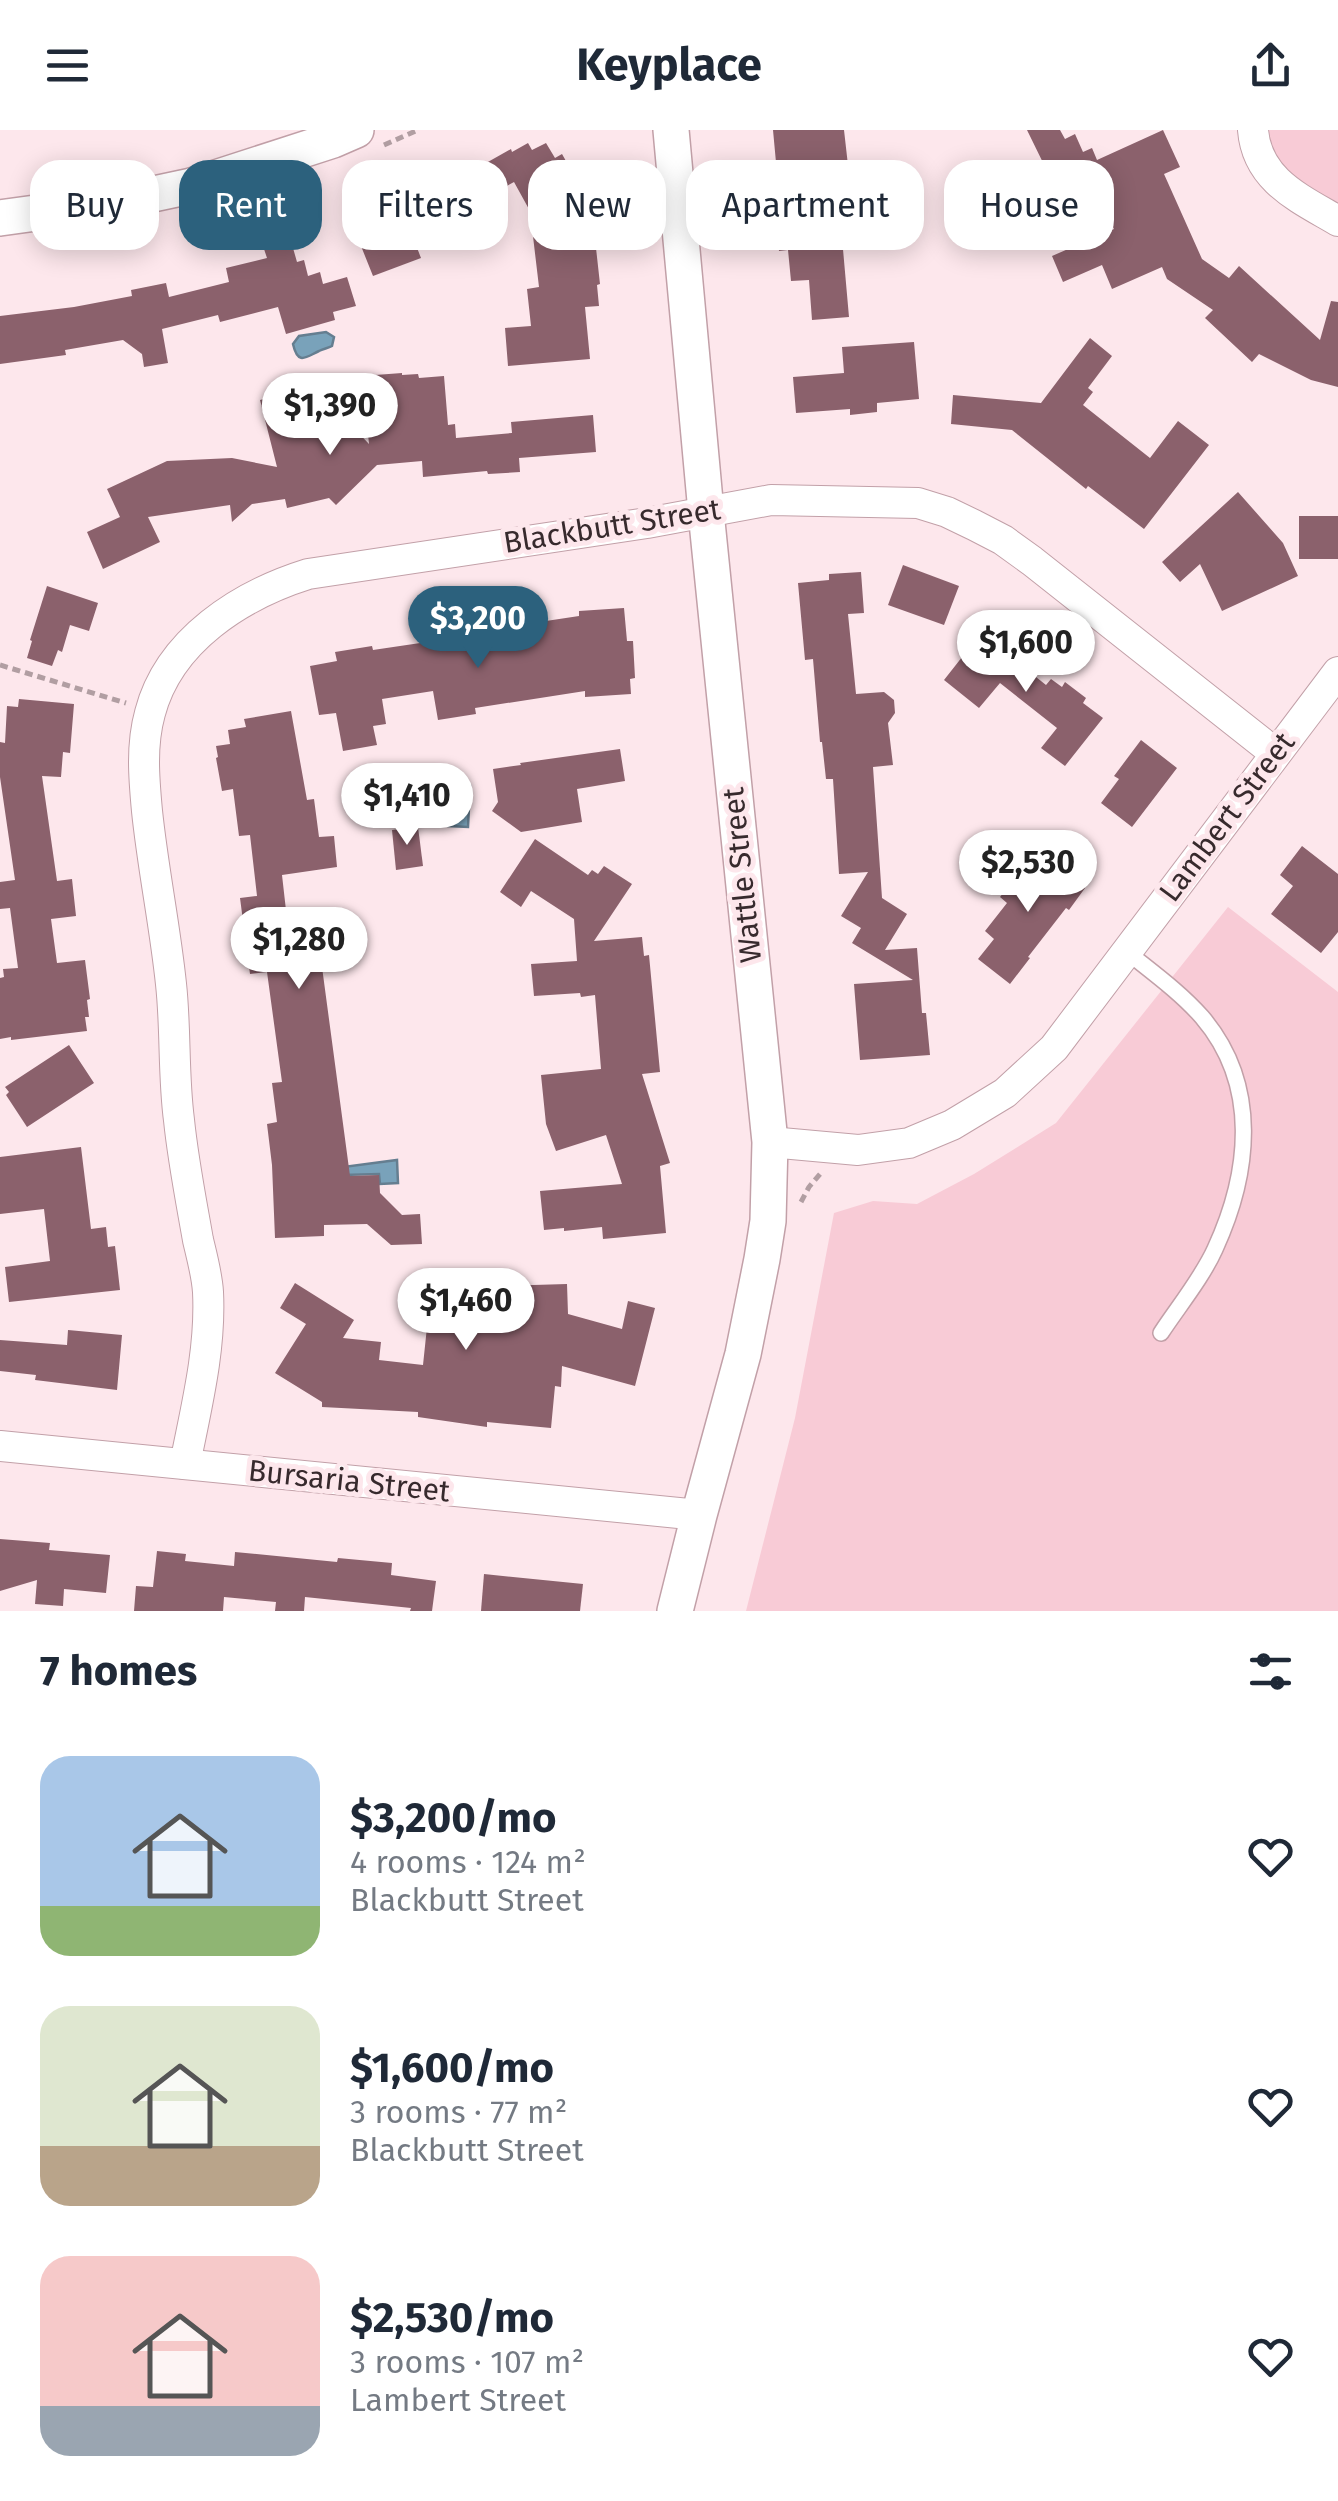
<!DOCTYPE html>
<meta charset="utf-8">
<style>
body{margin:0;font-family:"Fira Sans",sans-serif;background:#f2f2f3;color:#1f2937;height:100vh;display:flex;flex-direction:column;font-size:38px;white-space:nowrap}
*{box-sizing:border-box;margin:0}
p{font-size:32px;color:#747a83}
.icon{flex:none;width:55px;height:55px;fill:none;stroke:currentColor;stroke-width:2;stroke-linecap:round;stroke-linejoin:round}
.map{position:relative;height:1481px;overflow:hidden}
.sheet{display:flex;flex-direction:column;background:#fff;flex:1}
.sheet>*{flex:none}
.hud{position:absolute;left:30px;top:30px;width:1280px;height:90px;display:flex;gap:20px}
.price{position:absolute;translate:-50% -85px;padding:0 22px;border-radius:35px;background:#fff;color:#222;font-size:32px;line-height:65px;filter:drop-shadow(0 2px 5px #0008)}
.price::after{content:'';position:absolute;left:50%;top:60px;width:30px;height:22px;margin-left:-15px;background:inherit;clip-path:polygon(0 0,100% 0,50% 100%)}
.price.current{background:#2c617d;color:#fff}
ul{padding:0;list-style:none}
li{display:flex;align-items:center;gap:30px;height:250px;padding:0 40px}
li span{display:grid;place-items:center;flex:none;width:280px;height:200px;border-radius:30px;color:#555}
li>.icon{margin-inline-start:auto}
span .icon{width:120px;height:120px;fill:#fffc;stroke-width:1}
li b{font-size:42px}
h2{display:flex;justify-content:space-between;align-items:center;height:120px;padding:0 40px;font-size:42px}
.pill{padding:0 35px;border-radius:30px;background:#fff;box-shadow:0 5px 25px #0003;font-size:35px;line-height:90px}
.pill.current{background:#2c617d;color:#fff}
header{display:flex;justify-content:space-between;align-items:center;height:130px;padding:0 40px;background:#fff;font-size:45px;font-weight:700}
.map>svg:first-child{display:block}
</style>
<header><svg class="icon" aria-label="menu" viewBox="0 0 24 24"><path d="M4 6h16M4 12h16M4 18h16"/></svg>Keyplace<svg class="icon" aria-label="share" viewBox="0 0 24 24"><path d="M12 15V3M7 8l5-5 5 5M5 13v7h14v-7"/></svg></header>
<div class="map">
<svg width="1338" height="1481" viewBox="0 0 1338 1481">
<rect width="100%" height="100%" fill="#fde7ec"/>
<g fill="#f8cbd6">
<path d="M1253,0h85v91l-34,-21z"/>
<path d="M1228,777l110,85v619h-592l49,-193 39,-205 39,-12 44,3 57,-30 82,-51z"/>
</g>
<g fill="#79a2ba" stroke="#657e90" stroke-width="2.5">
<path d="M326,202l8,5 -2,9c-4,2 -9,3 -13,5 -13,6 -21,15 -26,-7l6,-8z"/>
<path d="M450,655l20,1 -2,41 -20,-1z"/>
<path d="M397,1030l1,23 -18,1 -1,-10 -36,1v-8z"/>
</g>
<g fill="#8b616c">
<path d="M773,0h71l12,106 -14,2 7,79 -37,3 -3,-40 -18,1 -3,-31 -9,1 -8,-66 7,-1z"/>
<path d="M1027,0h33l5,9 10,-5 8,18 9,-4 5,12 66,-30 17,37 -16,7 38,85 27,19 10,-12 81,74 11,-39 7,1v85l-27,-7 -52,-26 -7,8 -47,-44 8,-8 -46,-31 -5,-12 -50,22 -10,-24 -39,17 -11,-26 62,-27 -23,-48 -15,6 -8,-18 -18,8z"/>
<path d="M528,13l4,7 14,-7 9,15 7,-4 26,46 1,31 5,-1 6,54 -3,1 2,21 -14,1 5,52 -82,7 -3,-38 26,-2 -4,-37 12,-2 -9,-76 -16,-29 -20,11 -15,-26 32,-18 1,3z"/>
<path d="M407,92l14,36 -48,18 -14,-35z"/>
<path d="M291,111l6,21 7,-2 4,16 12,-4 3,12 24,-7 9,29 -23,6 2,8 -49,14 -8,-27 -58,15 -2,-7 -56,14 6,34 -24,4 -2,-13 -19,-14 -58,10 1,5 -66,9v-48l74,-9 58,-11 -1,-6 35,-7 3,14 60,-15 -3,-14 41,-10 -3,-9z"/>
<path d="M1090,208l22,18 -24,32 5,4 -10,13 67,53 28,-37 31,24 -65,84 -56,-43 -2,3 -74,-59 -61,-6 2,-29 88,8z"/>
<path d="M914,212l5,57 -42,4v9l-27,3v-6l-54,4 -3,-36 51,-4 -2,-26z"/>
<path d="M402,243v2l16,-1 1,4 25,-2 4,49 7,-1 1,14 56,-5 -1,-11 82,-7 3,37 -77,6 1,14 -32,2 -1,-3 -64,6 -1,-16 -45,4 -41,40 -7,-7 -42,10 -2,-9 -33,5 -20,18 -2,-17 -82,12 12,25 -57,27 -16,-37 33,-15 -13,-28 60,-28 65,-3 45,9 -17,-67 35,-9 25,26 12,-12 37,39 -7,-68z"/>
<path d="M1238,362l45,51 15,33 -76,35 -22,-47 -20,18 -18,-20z"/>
<rect x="1299" y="386" width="39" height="43"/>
<path d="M903,435l56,21 -15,39 -56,-20z"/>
<path d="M861,442l3,41 -16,1 8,80 28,-2 10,8 1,13 -7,10 5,42 -20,2 9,131 25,16 -22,36 32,-2 5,65h4l4,42 -70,5 -6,-76 59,-4 -61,-37 9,-15 -20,-12 27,-44 -29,2 -6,-95h-7l-4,-37h-2l-7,-83 -8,1 -7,-77 31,-3v-6z"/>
<path d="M47,456l51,17 -9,28 -19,-6 -8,27 -4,-2 -6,16 -25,-8 5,-17 -2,-1z"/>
<path d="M624,478l3,33h6l2,37 -5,1 1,15 -46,3v-6l-110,17 1,6 -38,6 -5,-29 -51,8 4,25 -13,2 4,19 -34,6 -7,-38 -17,2 -9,-49 27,-5 -2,-9 37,-6 1,4 54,-8 -1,-5 42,-7v3l111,-17v-5z"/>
<path d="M981,503l65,52 5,-6 11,8 3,-5 21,16 -3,5 20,15 -38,48 -24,-18 16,-20 -57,-45 -21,25 -35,-28z"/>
<path d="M19,569l55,5 -4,49 -7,-1 -2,25 -19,-1 15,105 15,-2 4,37 -25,3 6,44 28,-3 5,39 -3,1 2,17h-4l2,14 -76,9v-3l-11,2v-61l4,-1 -1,-8 15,-1 -8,-60 -10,1v-27l15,-2 -15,-103v-35l5,1 2,-37 11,1z"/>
<path d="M291,581l16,89 7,-1 5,38 15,-1 3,31 -55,8 6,53 57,-7 5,43 -28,3 28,209 29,-1 1,18 22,22 18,-1 2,30 -31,1 -24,-21 -43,1v11l-49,2 -3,-73 -5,-41 10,-2 -5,-39 10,-1 -15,-110 -17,2 -10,-76 17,-2 -7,-61 -11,1 -6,-47 -11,2 -6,-33 2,-1 -2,-11 14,-2 -2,-14 18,-3 -2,-8z"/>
<path d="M1141,610l36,28 -45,59 -31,-24 18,-24 -5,-3z"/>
<path d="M620,619l5,32 -48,8 5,33 -61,10 -29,-21 6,-9 -5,-33 28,-4 -1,-2z"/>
<path d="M418,697l5,39 -27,4 -4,-40z"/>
<path d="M535,709l53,36 4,-5 6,4 6,-8 28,18 -38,57 48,-4 2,19 5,-1 11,117 -18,2 28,89 -10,3 6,67 -63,6 -1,-12 -38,4v-3l-20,2 -4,-39 82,-7 -16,-49 -50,16 -10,-27 -5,-49 60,-6 -6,-74 -14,2 -1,-4 -46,3 -3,-32 46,-3 -3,-42 -43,-28 -10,16 -21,-15z"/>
<path d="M1302,716l36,28v58l-17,21 -50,-39 22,-28 -13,-11z"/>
<path d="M1037,720l48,38 -16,22 -3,-2 -38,49 2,1 -20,26 -32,-25 16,-20 -9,-8 22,-28 -7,-6z"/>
<path d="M69,915l25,38 -67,44 -21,-32 3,-3 -4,-5z"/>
<path d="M81,1017l10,82 15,-2 2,20 7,-1 5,44 -111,12 -4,-35 45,-6 -6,-52 -44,5v-57z"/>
<path d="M433,1140l65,7 -1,9 70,-2 1,30 54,15 6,-28 27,7 -20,78 -73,-20 -1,21 -6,-1 -4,42 -64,-6v5l-69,-10v-5l-96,-5v-5l-47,-29 31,-49 -26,-16 15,-25 59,37 -11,18 38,4 -2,18 44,5z"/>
<path d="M68,1200l54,5 -5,55 -82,-10 1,-5 -36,-4v-31l67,5z"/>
<path d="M0,1409l50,4 -1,7 61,5 -4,38 -42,-4 -1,17 -28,-2 2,-24 -37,11z"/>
<path d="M157,1421l29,3 -1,7 49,5 1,-14 102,10 1,-4 54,5 -1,12 45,6 -4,30h-22l1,-3 -106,-11 -1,14h-29l1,-9 -52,-5 -1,14h-89l2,-25 17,1z"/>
<path d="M484,1444l99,10 -3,27h-99z"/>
</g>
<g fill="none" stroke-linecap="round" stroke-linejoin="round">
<g stroke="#c2a0a8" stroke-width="18">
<path id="service" d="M1126,821c26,21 54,41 76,66 58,68 48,156 13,232 -13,29 -37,58 -54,84"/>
</g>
<g stroke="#c2a0a8" stroke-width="32">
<g id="minor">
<path d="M1253,0c4,50 46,68 85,91"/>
<path d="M770,1012l88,8 51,-7 43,-18 53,-32 49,-45 284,-376"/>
<path d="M0,1316l699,69"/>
<path d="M185,1334c11,-56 26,-114 23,-172 -1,-17 -6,-35 -10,-52 -7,-40 -15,-80 -19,-120 -6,-45 -3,-91 -8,-136 -6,-58 -18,-115 -24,-173 -3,-32 -6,-66 3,-98 19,-73 91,-118 158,-139l339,-51 124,-23 147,3 29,9 27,13 29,15 29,21 243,192"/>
</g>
</g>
<g stroke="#c2a0a8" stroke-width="38">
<g id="tertiary">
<path d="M671,0l35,382 64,630 -2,79 -6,38 -19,95 -44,161 -24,96"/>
<path d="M0,88l116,-16 75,-16 142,-46 23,-10"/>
</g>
</g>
<g stroke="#b19ea2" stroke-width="5" stroke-dasharray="8 5" stroke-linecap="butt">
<path d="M384,15l34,-15"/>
<path d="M0,535l126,38"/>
<path d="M801,1072l8,-15 11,-13"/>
</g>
<use href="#service" stroke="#fff" stroke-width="15"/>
<use href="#minor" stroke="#fff" stroke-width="30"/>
<use href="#tertiary" stroke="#fff" stroke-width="35"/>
</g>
<g text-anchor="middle" stroke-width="10" stroke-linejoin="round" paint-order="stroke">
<g font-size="30" fill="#372a2d" stroke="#fde7ec">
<text transform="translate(612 396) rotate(-9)" y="10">Blackbutt Street</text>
<text transform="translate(1227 687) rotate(-53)" y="10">Lambert Street</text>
<text transform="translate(742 745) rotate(-96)" y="10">Wattle Street</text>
<text transform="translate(349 1351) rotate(6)" y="10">Bursaria Street</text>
</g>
</g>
</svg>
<b class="price" style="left:330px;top:328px">$1,390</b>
<b class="price current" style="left:478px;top:541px">$3,200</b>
<b class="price" style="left:1026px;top:565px">$1,600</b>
<b class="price" style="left:407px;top:718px">$1,410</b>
<b class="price" style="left:1028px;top:785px">$2,530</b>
<b class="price" style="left:299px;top:862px">$1,280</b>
<b class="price" style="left:466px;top:1223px">$1,460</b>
<div class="hud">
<a class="pill">Buy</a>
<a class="pill current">Rent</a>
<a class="pill">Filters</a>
<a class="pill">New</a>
<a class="pill">Apartment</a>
<a class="pill">House</a>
</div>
</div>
<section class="sheet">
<h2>7 homes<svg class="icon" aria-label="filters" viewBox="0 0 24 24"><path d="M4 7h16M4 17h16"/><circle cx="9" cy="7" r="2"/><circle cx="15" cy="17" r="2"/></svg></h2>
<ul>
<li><span style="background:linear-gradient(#a9c7e8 75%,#8fb573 0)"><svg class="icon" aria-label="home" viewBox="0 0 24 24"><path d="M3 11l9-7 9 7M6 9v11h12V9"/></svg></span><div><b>$3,200/mo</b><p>4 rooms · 124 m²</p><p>Blackbutt Street</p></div><svg class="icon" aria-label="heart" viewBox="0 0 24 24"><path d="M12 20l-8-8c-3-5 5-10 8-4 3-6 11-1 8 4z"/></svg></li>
<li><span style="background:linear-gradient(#dfe7d0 70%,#b9a48a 0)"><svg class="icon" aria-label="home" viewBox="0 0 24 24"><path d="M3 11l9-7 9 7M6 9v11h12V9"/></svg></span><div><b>$1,600/mo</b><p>3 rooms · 77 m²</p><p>Blackbutt Street</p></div><svg class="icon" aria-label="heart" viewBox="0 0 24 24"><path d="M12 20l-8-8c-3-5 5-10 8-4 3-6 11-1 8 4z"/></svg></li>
<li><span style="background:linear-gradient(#f6c9c9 75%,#9aa5b1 0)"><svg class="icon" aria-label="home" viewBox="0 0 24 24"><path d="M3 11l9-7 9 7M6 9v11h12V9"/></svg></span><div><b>$2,530/mo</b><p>3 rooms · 107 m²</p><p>Lambert Street</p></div><svg class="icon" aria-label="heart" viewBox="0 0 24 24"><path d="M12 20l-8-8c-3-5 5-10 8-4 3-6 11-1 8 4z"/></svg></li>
</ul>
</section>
